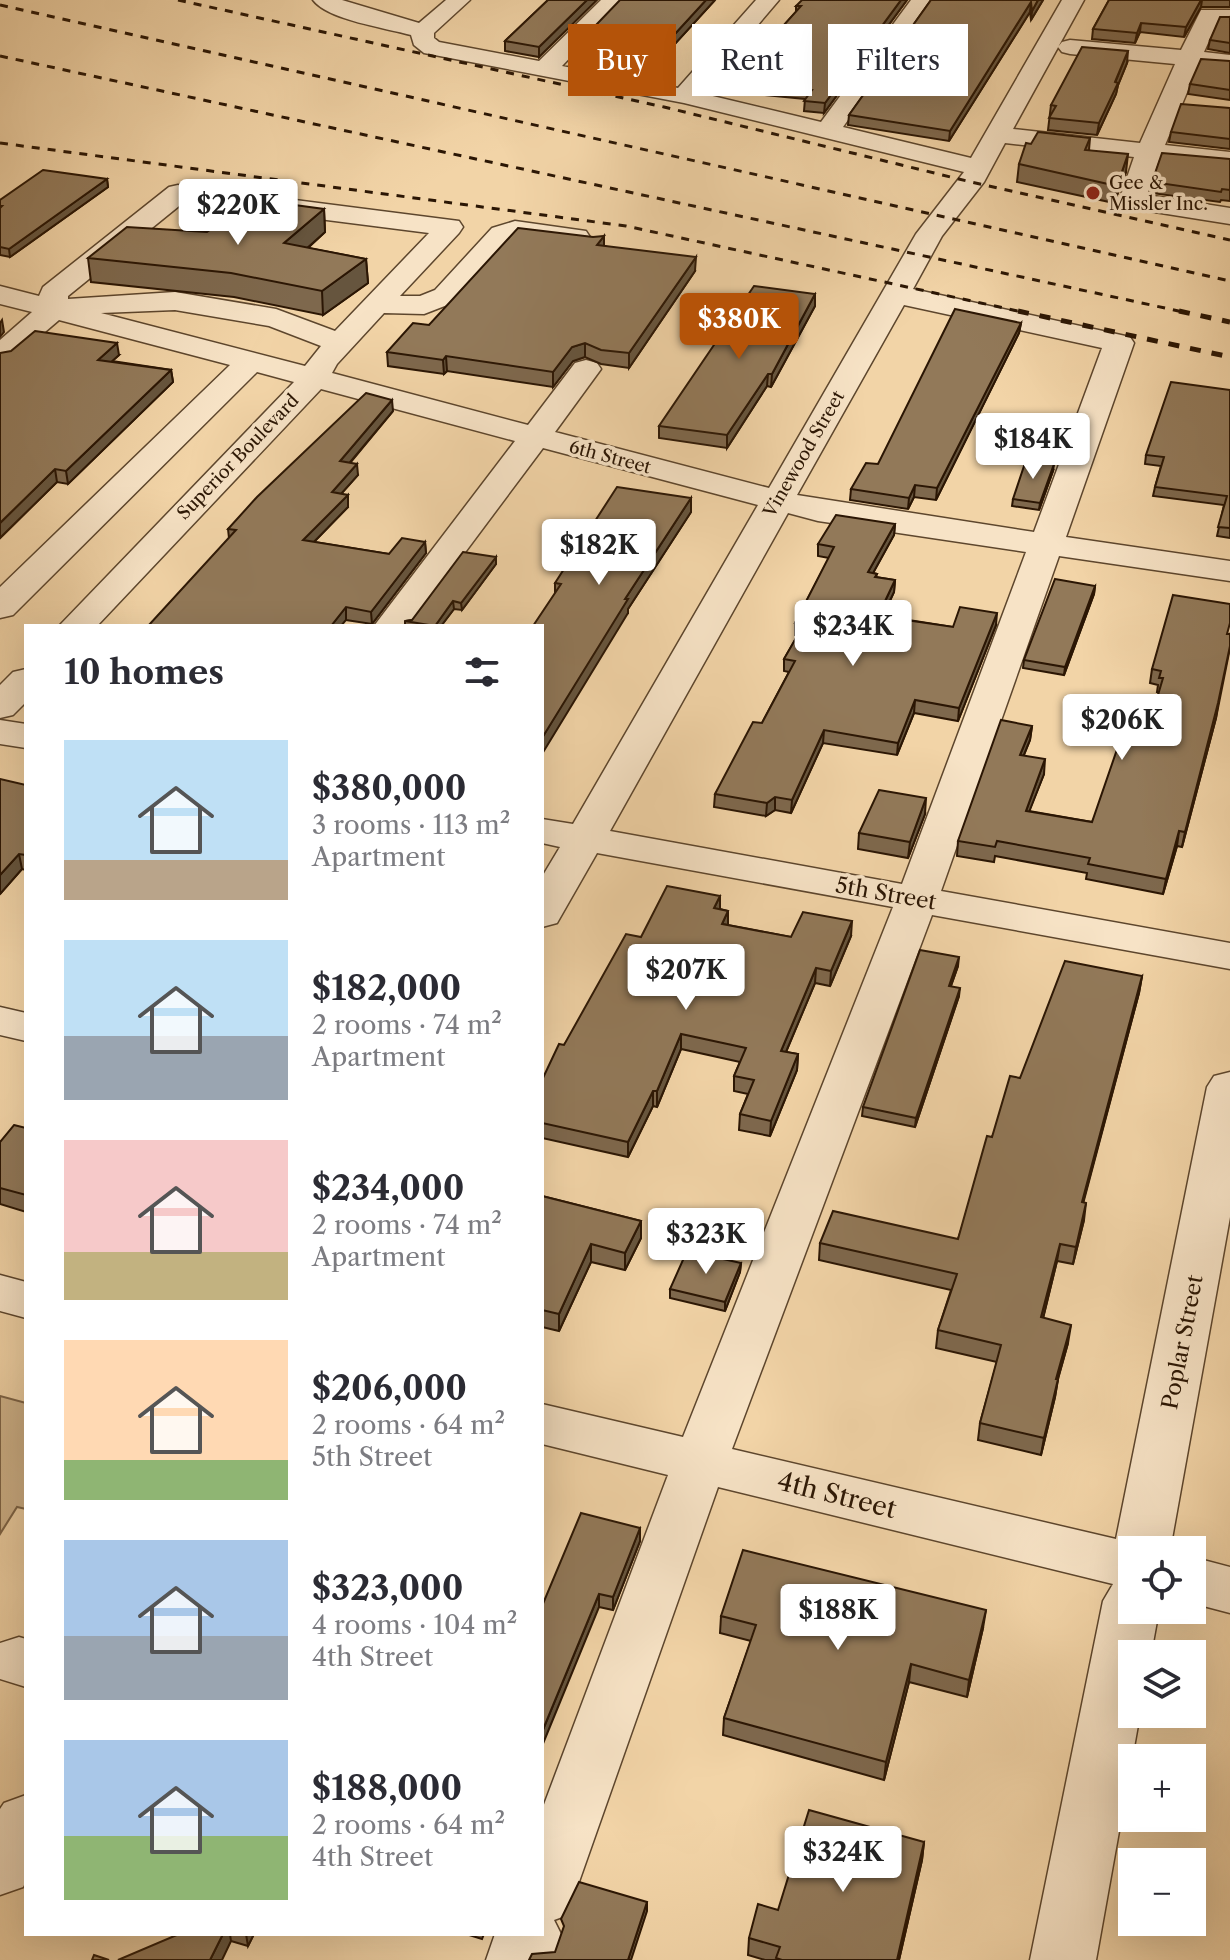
<!DOCTYPE html>
<meta charset="utf-8">
<style>
body{margin:0;font-family:"Libre Caslon Text",serif;background:#f7f7f7;color:#2b2b33;height:100vh;display:flex;flex-direction:column;font-size:30px;white-space:nowrap}
*{box-sizing:border-box;margin:0}
p{font-size:26px;color:#7c7c81}
.icon{flex:none;width:44px;height:44px;fill:none;stroke:currentColor;stroke-width:2;stroke-linecap:round;stroke-linejoin:round}
.map{position:relative;flex:1;overflow:hidden}
.side{position:absolute;left:24px;top:624px;width:520px;height:1312px;display:flex;flex-direction:column;background:#fff;border-radius:0px;box-shadow:0 8px 32px #0002}
.side>*{flex:none}
.hud{position:absolute;left:568px;top:24px;width:542px;height:72px;display:flex;gap:16px}
.buttons{position:absolute;left:1118px;top:1536px;display:grid;gap:16px}
.buttons a{display:grid;place-items:center;width:88px;height:88px;border-radius:0px;background:#fff;box-shadow:0 8px 32px #0002;font-size:40px}
.price{position:absolute;translate:-50% -68px;padding:0 18px;border-radius:8px;background:#fff;color:#222;font-size:26px;line-height:52px;filter:drop-shadow(0 2px 4px #0008)}
.price::after{content:'';position:absolute;left:50%;top:48px;width:24px;height:18px;margin-left:-12px;background:inherit;clip-path:polygon(0 0,100% 0,50% 100%)}
.price.on{background:#b45309;color:#fff}
ul{padding:0;list-style:none}
li{display:flex;align-items:center;gap:24px;height:200px;padding:0 40px}
li span{display:grid;place-items:center;flex:none;width:224px;height:160px;border-radius:0px;color:#555}
li>.icon{margin-inline-start:auto}
span .icon{width:96px;height:96px;fill:#fffc;stroke-width:1}
li b{font-size:34px}
h2{display:flex;justify-content:space-between;align-items:center;height:96px;padding:0 40px;font-size:34px}
.chip{padding:0 28px;border-radius:0px;background:#fff;box-shadow:0 8px 32px #0002;font-size:28px;line-height:72px}
.chip.on{background:#b45309;color:#fff}
.map>svg:first-child{display:block}
</style>
<div class="map">
<svg width="1230" height="1960" viewBox="0 0 1230 1960">
<rect width="100%" height="100%" fill="#f2d4a7"/>
<filter id="stains"><feTurbulence type="fractalNoise" baseFrequency=".0025" numOctaves="4"/><feColorMatrix values="0 0 0 0 .2 0 0 0 0 .09 0 0 0 0 .02 0 0 0 .5 -.17"/></filter>
<radialGradient id="worn" r=".72"><stop offset=".6" stop-color="#630" stop-opacity="0"/><stop offset="1" stop-color="#630" stop-opacity=".3"/></radialGradient>
<path fill="#d0b48b" stroke="#7e6548" stroke-width="2" d="M0,1396l26,7v106l-9,-2 -17,27z"/>
<g fill="none" stroke-linecap="round" stroke-linejoin="round">
<g stroke="#5d462d" stroke-width="3">
<g id="minor">
<path d="M313,0h29l77,23 27,-23h24l-36,33v5l5,4 100,19 62,-61h24l-63,66 116,22 78,-88h23l-79,93 121,29 90,-122h22l-90,127 128,31 91,-158h22l-71,129 127,14 35,-79 -105,-10 -8,-2 -4,-5 4,-5 8,-2 111,10 20,-40h29v14l-13,-1 -13,29 26,3v14l-32,-3 -33,79 65,7v16l-71,-8 -12,35 83,13v16l-107,-17 -4,-6 15,-44 -129,-14 -21,39 -42,54 -29,53 217,48 4,6 -68,194 164,24v20l-171,-25 -118,335 289,52v26l-298,-54 -200,534 384,90 91,-452 7,-11 16,-4v145l-60,333h-38v60h27l-8,44h-19v60h8l-44,246h-66l73,-359 10,-17 -395,-97 -144,409 -9,20 -11,4 7,14 -9,26h-66l9,-26h47v-124l126,-335 -126,-31v-40l141,33 210,-530 -296,-54 -40,70 -15,4v-50l18,-30 -18,-4v-24l31,5 185,-319 -215,-57 -133,178h-36l141,-185 -194,-52 -224,237h-38l235,-244 -37,-10 -244,243 -13,3v-31l230,-222 -171,-45 -48,41 -11,3v-24l32,-28 -32,-8v-18l39,10 4,-9 126,-100 9,-2 281,36 4,6 -4,6 -59,63h20l15,-6 57,-62 23,-7 71,10 4,6 -4,6 -10,2 -58,-7 -6,2 -57,62 -31,12 -40,-1 -47,51 -5,9 196,52 47,-62 11,-3 11,3 4,6 -46,63 214,56 147,-254 48,-62 -280,-69 -260,-50 -10,-8 -3,-10c-25,-7 -83,-15 -98,-35zM184,202l245,31 -94,98 -59,-22 -101,-17 -107,7v-3zM904,305l198,43 -68,184 -237,-37zM175,310l94,16 52,20 -16,20 -204,-53zM788,513l30,8 208,31 -124,332 -292,-53z"/>
<path d="M26,669v33l-13,13 -13,3v-33l13,-13z"/>
<path d="M0,720l26,4v24l-26,-4z"/>
<path d="M0,1007l26,6v28l-26,-6z"/>
<path d="M0,1275l26,7v36l-26,-7z"/>
<path d="M1192,1557l38,10v46l-38,-10z"/>
<path d="M19,1637l7,2v48l-26,-8v-36z"/>
<path d="M26,1795v86l-3,6 -23,8v-86l4,-6z"/>
</g>
</g>
<use href="#minor" fill="#f7e3c6" fill-rule="evenodd"/>
<g stroke="#2b1604" stroke-width="3" stroke-dasharray="8 8" stroke-linecap="butt">
<path d="M178,0l486,107 307,75 259,58"/>
<path d="M0,5l1230,276"/>
<path d="M0,56l1188,257"/>
<path d="M0,143l626,83 401,87"/>
</g>
<g stroke="#2b1604" stroke-width="5" stroke-dasharray="11 11" stroke-linecap="butt">
<path d="M1018,311l212,46"/>
<path d="M1179,311l51,11"/>
</g>
</g>
<g fill="#7e684d" stroke="#2b1604" stroke-width="2">
<path d="M548,0l-9,57 -34,-6v-10z"/>
<path d="M715,0l-63,69 -81,-8v-10z"/>
<path d="M907,0l-83,113 -20,-2 1,-12 -60,-6v-10l25,-28 -4,-1v-9l30,-33v-6z"/>
<path d="M931,0h112l-12,20 -1,-8 -81,129 -101,-16 1,-10z"/>
<path d="M1109,0h121v7h-29l-17,30 -44,-5 -5,11 -43,-4 1,-10z"/>
<path d="M1230,17v36l-22,-4 2,-9z"/>
<path d="M1230,61v39l-42,-6 2,-10z"/>
<path d="M1127,63l-9,22 -2,9 -19,41 -49,-5 3,-25z"/>
<path d="M1230,108v41l-61,-7 2,-10z"/>
<path d="M1090,138l-1,12 37,22 -12,31 -97,-21 2,-18 12,-20z"/>
<path d="M1230,159v42l-9,-1 -1,2 -69,-9 1,-11z"/>
<path d="M107,179l1,8 -98,70 -10,-2v-55z"/>
<path d="M324,209l1,23 -17,16 58,11 2,24 -45,32 -89,-18 -143,-15 -3,-24 119,-26z"/>
<path d="M604,246l91,25 -66,97 -28,-4 -16,-7 -12,4 -20,26 -106,-16 -3,3 -56,-8 -1,-14 42,-27z"/>
<path d="M815,294v12l-44,81 -4,-1 -40,62 -68,-10v-12z"/>
<path d="M1021,323l-2,10 -83,167 -22,-3 -6,12 -58,-9 1,-11 27,-25z"/>
<path d="M0,353l119,2 -7,6 59,9 2,12 -105,102 -11,-2 -57,56z"/>
<path d="M1230,390v148l-13,-2 7,-31 -71,-9 2,-9 6,-21 -16,-2 1,-9z"/>
<path d="M393,411l-43,52 8,12 -17,19 7,13 -34,35 75,12 36,-12 1,11 -54,71 -26,-4 -117,-82 -1,-9z"/>
<path d="M1053,471l-14,39 -27,-4 1,-7z"/>
<path d="M691,498v14l-63,97v4l-73,-20v-10z"/>
<path d="M895,524l-1,11 -21,38 4,1 -1,3 19,3 -1,12 -11,24 70,11 43,-2 -38,96 -44,-8 -17,42 -74,-12 -32,70 -16,-3 -9,6 -52,-9 1,-13 47,-71 27,-51 -5,-1v-12l14,-24h-3v-12l34,-65 -11,-2v-12z"/>
<path d="M496,557v7l-34,46 -8,-1 -13,17h-36v-5l7,-1z"/>
<path d="M1095,586l-1,8 -30,81 -41,-7 1,-8z"/>
<path d="M1229,634l-13,84 -34,129 -5,-1 -14,48 -77,-15 1,-6 -92,-17 -1,6 -37,-6 1,-15 74,-115 -2,14 -6,15 20,19 -15,37 63,11 53,-83 14,-47h-2l1,-7 -8,-2 2,-14z"/>
<path d="M26,785v85l-4,-1 -22,25z"/>
<path d="M925,814l-17,44 -50,-9 1,-16z"/>
<path d="M720,896v13l8,2v14l63,12 60,-1 -21,50 -15,-3 -29,69 12,2 -1,16 -27,66 -31,-6 1,-16 8,-20 -14,-3v-15l6,-14 -59,-13 -24,58 -4,-1 -25,51 -86,-19v-58l22,-35 77,-108z"/>
<path d="M958,966l-7,20 8,10 -44,131 -53,-11 1,-9z"/>
<path d="M1142,976l-3,17 -56,209 1,18 -11,44 -16,-3 -14,57 25,25 -10,36 -3,18 -14,58 -63,-15 2,-17 17,-61 -61,-14 2,-18 13,-40 -132,-30 1,-17 138,-4 34,-102 28,-59z"/>
<path d="M26,1128v84l-26,-8v-62z"/>
<path d="M542,1196l99,25v17l-16,32 -34,-8 -32,69 -17,-4z"/>
<path d="M741,1263l-1,9 -15,39 -55,-13v-9z"/>
<path d="M640,1528v13l-27,69 -14,-3 -57,-1z"/>
<path d="M721,1616l262,12 -16,69 -58,-15 -25,98 -161,-45 1,-17 27,-77 -31,-8z"/>
<path d="M924,1842l-2,18 -23,100h-134l-17,-5 1,-17 29,-28z"/>
<path d="M179,1934h75l-6,12 -17,-5z"/>
<path d="M466,1934h18l-2,5z"/>
</g>
<g fill="#66553e" stroke="#2b1604" stroke-width="2">
<path d="M587,0h10l-58,57v-10z"/>
<path d="M706,0h9l-63,69v-10z"/>
<path d="M901,0h6l-83,113 1,-10z"/>
<path d="M1038,0h5l-12,20 1,-9z"/>
<path d="M1201,0h1l-1,7 -17,30 2,-10z"/>
<path d="M1031,2l-1,10 -81,129 1,-10z"/>
<path d="M1141,23l-1,9 -5,11 2,-10z"/>
<path d="M1128,51l-1,12 -9,22 -2,9 -19,41 2,-12z"/>
<path d="M1128,154l-2,18 -12,31 3,-17z"/>
<path d="M107,179l1,8 -98,70 -1,-8z"/>
<path d="M324,209l1,23 -39,35 -2,-24z"/>
<path d="M604,236v13l-7,-4z"/>
<path d="M696,257l-1,14 -66,97v-15z"/>
<path d="M366,259l2,24 -45,32 -1,-24z"/>
<path d="M815,294v12l-44,81 1,-13z"/>
<path d="M2,320l2,12 -4,5v-14z"/>
<path d="M1021,323l-2,10 -83,167 1,-12z"/>
<path d="M117,343l2,12 -19,17 -2,-12z"/>
<path d="M585,343v14l-12,4 -20,26v-15l19,-25z"/>
<path d="M446,356l1,15 -3,3 -1,-14z"/>
<path d="M171,370l2,12 -105,102 -2,-13z"/>
<path d="M768,374l-1,12 -40,62v-13z"/>
<path d="M392,400l1,11 -52,62 -1,-12z"/>
<path d="M357,464l1,11 -26,29v-12z"/>
<path d="M1054,464l-1,7 -14,39 1,-7z"/>
<path d="M55,469l2,13 -57,56v-15z"/>
<path d="M915,485l-1,12 -6,12 1,-11z"/>
<path d="M348,495v12l-44,45 -1,-12z"/>
<path d="M691,498v14l-63,97v4l-86,141v-16l83,-139z"/>
<path d="M895,524l-1,11 -27,49 1,-12z"/>
<path d="M425,542l1,11 -54,71 -1,-12z"/>
<path d="M496,557v7l-34,46 -1,-7z"/>
<path d="M895,580l-1,12 -17,36 1,-12z"/>
<path d="M1095,586l-1,8 -30,81 1,-8z"/>
<path d="M453,601l1,8 -13,17h-6z"/>
<path d="M346,607v13l-5,6h-10z"/>
<path d="M997,613l-1,12 -38,96 1,-13z"/>
<path d="M1230,648l-14,70 -34,129 3,-15z"/>
<path d="M915,700l-1,13 -17,42 1,-12z"/>
<path d="M1032,726l-2,14 -12,29 2,-14z"/>
<path d="M824,730l-1,13 -32,70 1,-13z"/>
<path d="M1045,759l-1,15 -20,51 2,-14z"/>
<path d="M775,797v13l-9,6 1,-13z"/>
<path d="M926,798l-1,16 -17,44 2,-16z"/>
<path d="M1179,831l-2,15 -14,48 3,-15z"/>
<path d="M19,854l3,15 -22,25v-19z"/>
<path d="M720,896v15l-6,-3z"/>
<path d="M728,911v14l-6,-1z"/>
<path d="M852,921l-1,15 -21,50 1,-15z"/>
<path d="M959,957l-1,9 -10,28 1,-8z"/>
<path d="M816,968l-1,15 -35,83 1,-15z"/>
<path d="M1142,976l-3,17 -60,226 3,-17z"/>
<path d="M960,988l-1,8 -44,131 1,-9z"/>
<path d="M681,1034v15l-24,58v-16z"/>
<path d="M798,1054l-1,16 -27,66 1,-15z"/>
<path d="M653,1091v15l-25,51v-15z"/>
<path d="M1086,1203l-2,17 -11,44 3,-17z"/>
<path d="M641,1221v17l-16,32v-17z"/>
<path d="M591,1244v18l-32,69v-17z"/>
<path d="M1060,1244l-3,17 -18,74 2,-18z"/>
<path d="M741,1263l-1,9 -15,39v-9z"/>
<path d="M1071,1325l-3,18 -15,53 3,-17z"/>
<path d="M1058,1379l-3,18 -14,58 3,-17z"/>
<path d="M640,1528v13l-27,69v-13z"/>
<path d="M599,1594v13l-57,139v-14z"/>
<path d="M986,1610l-3,18 -16,69 2,-17z"/>
<path d="M911,1664l-2,18 -25,98 2,-18z"/>
<path d="M924,1842l-2,18 -23,100h-2z"/>
<path d="M647,1902v9l-16,49h-3z"/>
<path d="M223,1934h7l1,7 -9,19h-12z"/>
<path d="M246,1934h8l-6,12z"/>
</g>
<g fill="#927959" stroke="#2b1604" stroke-width="2">
<path d="M548,0h39l-48,47 -34,-6z"/>
<path d="M620,0h86l-54,59 -81,-8z"/>
<path d="M802,0h99l-76,103 -21,-2 8,-11 -67,-7 32,-36 -11,-2 35,-39h-5z"/>
<path d="M931,0h107l-6,11 -1,-9 -81,129 -101,-16z"/>
<path d="M1109,0h92l-15,27 -45,-4 -4,10 -44,-4z"/>
<path d="M1220,17h10v26l-20,-3z"/>
<path d="M1082,47l46,4 -13,31 3,1 -19,40 -50,-5 7,-12 -5,-1z"/>
<path d="M1201,59l29,2v29l-40,-6z"/>
<path d="M1181,104l49,4v31l-59,-7z"/>
<path d="M1038,132l52,6 -5,12 43,4 -11,32 -98,-22 7,-21 5,1z"/>
<path d="M1162,153l68,6v31l-8,-1 -1,3 -69,-10z"/>
<path d="M43,170l64,9 -98,70 -9,-2v-39l2,-2h-2v-6z"/>
<path d="M250,199l74,10 -40,34 82,16 -44,32 -91,-18 -143,-15 39,-31 80,5z"/>
<path d="M518,228l75,9 11,-1 -7,9 99,12 -67,96 -28,-3 -16,-7 -13,4 -19,25 -107,-16 -3,4 -56,-8 26,-29 16,2z"/>
<path d="M754,286l61,8 -43,80h-4l-41,61 -68,-9z"/>
<path d="M955,309l66,14 -84,165 -22,-3 -6,13 -58,-9 15,-26 12,1z"/>
<path d="M35,331l82,12 -19,17 73,10 -105,101 -11,-2 -55,54v-170l11,-2z"/>
<path d="M1171,382l59,8v138l-12,-1 9,-31 -72,-9 9,-30 -18,-2z"/>
<path d="M366,393l26,7 -52,61 17,3 -25,28 16,3 -45,45 86,14 13,-16 23,4 -54,70 -25,-5 -15,19h-183l88,-96 -8,-1 29,-32z"/>
<path d="M1026,460l28,4 -14,39 -27,-4z"/>
<path d="M617,487l74,11 -66,101h3l-86,139v-112h-9l28,-42 -6,-1z"/>
<path d="M836,515l59,9 -27,48 9,2 -2,3 20,3 -17,36 75,11 7,-20 37,6 -38,95 -44,-8 -17,43 -74,-13 -32,70 -17,-3 -8,6 -52,-9 38,-72 9,1 33,-62 -11,-2 20,-35 -9,-1 39,-76 -16,-3z"/>
<path d="M463,552l33,5 -35,46 -8,-2 -18,25 -30,-5 7,-1z"/>
<path d="M1055,579l40,7 -30,81 -41,-7z"/>
<path d="M1173,595l57,9v19l-3,11h3v12l-12,57 -33,129 -6,-1 -13,48 -78,-15 2,-6 -93,-17 -2,6 -37,-6 43,-121 31,6 -12,29 25,4 -19,52 66,11 30,-87 23,4 18,-61h-4l2,-7 -9,-2z"/>
<path d="M0,779l26,6v70l-7,-1 -19,21z"/>
<path d="M879,790l47,8 -16,44 -51,-9z"/>
<path d="M667,886l53,10 -6,12 14,3 -6,13 69,13 12,-25 49,9 -21,50 -15,-3 -35,83 17,3 -27,67 -31,-7 14,-34 -20,-4 12,-28 -65,-14 -24,57h-4l-25,51 -86,-19v-43l17,-36 5,1 62,-111 15,3z"/>
<path d="M920,950l39,7 -10,29 11,2 -44,130 -53,-11z"/>
<path d="M1065,961l77,15 -60,226 4,1 -10,44 -16,-3 -19,73 30,8 -15,54h2l-14,59 -64,-15 21,-78 -63,-15 19,-56 -137,-31 13,-32 125,28 29,-103 5,1 18,-61 10,2z"/>
<path d="M14,1125l12,3v67l-26,-7v-46z"/>
<path d="M542,1196l99,25 -16,32 -34,-9 -32,70 -17,-4z"/>
<path d="M687,1251l54,12 -16,39 -55,-13z"/>
<path d="M581,1513l59,15 -27,69 -14,-3 -57,138v-126z"/>
<path d="M743,1550l243,60 -17,70 -58,-16 -25,98 -162,-44 32,-93 -35,-9z"/>
<path d="M809,1810l115,32 -27,118h-115l-6,-2 4,-11 -31,-9 9,-34 20,6z"/>
<path d="M579,1882l68,20 -19,58h-99l3,-6 23,-2 9,-26 -3,-7z"/>
<path d="M179,1934h44l-13,26h-92z"/>
<path d="M94,1955l15,5h-17z"/>
</g>
<circle fill="#8f2418" stroke="#f7e3c6" stroke-width="3" cx="1093" cy="193" r="8"/>
<g text-anchor="middle" stroke-width="7" stroke-linejoin="round" paint-order="stroke">
<g font-size="18" fill="#2b1604" stroke="#f7e3c6" text-anchor="start">
<text x="1109" y="189">Gee &amp;<tspan x="1109" dy="21">Missler Inc.</tspan></text>
</g>
<g font-size="18" fill="#2b1604" stroke="#f7e3c6">
<text transform="translate(804 454) rotate(-60)" y="6">Vinewood Street</text>
<text transform="translate(238 457) rotate(-46)" y="6">Superior Boulevard</text>
<text transform="translate(610 457) rotate(15)" y="6">6th Street</text>
</g>
<g font-size="22" fill="#2b1604" stroke="#f7e3c6">
<text transform="translate(886 893) rotate(10)" y="8">5th Street</text>
<text transform="translate(1182 1342) rotate(-79)" y="8">Poplar Street</text>
</g>
<g font-size="26" fill="#2b1604" stroke="#f7e3c6">
<text transform="translate(837 1495) rotate(14)" y="9">4th Street</text>
</g>
</g>
<rect width="100%" height="100%" filter="url(#stains)"/>
<rect width="100%" height="100%" fill="url(#worn)"/>
</svg>
<div class="buttons">
<a><svg class="icon" aria-label="locate" viewBox="0 0 24 24"><circle cx="12" cy="12" r="6"/><path d="M12 2v4M12 18v4M2 12h4M18 12h4"/></svg></a>
<a><svg class="icon" aria-label="layers" viewBox="0 0 24 24"><path d="M12 4l9 5-9 5-9-5zM3 14l9 5 9-5"/></svg></a>
<a>+</a>
<a>−</a>
</div>
<b class="price" style="left:238px;top:247px">$220K</b>
<b class="price on" style="left:739px;top:361px">$380K</b>
<b class="price" style="left:1033px;top:481px">$184K</b>
<b class="price" style="left:599px;top:587px">$182K</b>
<b class="price" style="left:853px;top:668px">$234K</b>
<b class="price" style="left:1122px;top:762px">$206K</b>
<b class="price" style="left:686px;top:1012px">$207K</b>
<b class="price" style="left:706px;top:1276px">$323K</b>
<b class="price" style="left:838px;top:1652px">$188K</b>
<b class="price" style="left:843px;top:1894px">$324K</b>
<div class="hud">
<a class="chip on">Buy</a>
<a class="chip">Rent</a>
<a class="chip">Filters</a>
</div>
<section class="side">
<h2>10 homes<svg class="icon" aria-label="filters" viewBox="0 0 24 24"><path d="M4 7h16M4 17h16"/><circle cx="9" cy="7" r="2"/><circle cx="15" cy="17" r="2"/></svg></h2>
<ul>
<li><span style="background:linear-gradient(#bfe0f5 75%,#b9a48a 0)"><svg class="icon" aria-label="home" viewBox="0 0 24 24"><path d="M3 11l9-7 9 7M6 9v11h12V9"/></svg></span><div><b>$380,000</b><p>3 rooms · 113 m²</p><p>Apartment</p></div></li>
<li><span style="background:linear-gradient(#bfe0f5 60%,#9aa5b1 0)"><svg class="icon" aria-label="home" viewBox="0 0 24 24"><path d="M3 11l9-7 9 7M6 9v11h12V9"/></svg></span><div><b>$182,000</b><p>2 rooms · 74 m²</p><p>Apartment</p></div></li>
<li><span style="background:linear-gradient(#f6c9c9 70%,#c2b280 0)"><svg class="icon" aria-label="home" viewBox="0 0 24 24"><path d="M3 11l9-7 9 7M6 9v11h12V9"/></svg></span><div><b>$234,000</b><p>2 rooms · 74 m²</p><p>Apartment</p></div></li>
<li><span style="background:linear-gradient(#ffd9b3 75%,#8fb573 0)"><svg class="icon" aria-label="home" viewBox="0 0 24 24"><path d="M3 11l9-7 9 7M6 9v11h12V9"/></svg></span><div><b>$206,000</b><p>2 rooms · 64 m²</p><p>5th Street</p></div></li>
<li><span style="background:linear-gradient(#a9c7e8 60%,#9aa5b1 0)"><svg class="icon" aria-label="home" viewBox="0 0 24 24"><path d="M3 11l9-7 9 7M6 9v11h12V9"/></svg></span><div><b>$323,000</b><p>4 rooms · 104 m²</p><p>4th Street</p></div></li>
<li><span style="background:linear-gradient(#a9c7e8 60%,#8fb573 0)"><svg class="icon" aria-label="home" viewBox="0 0 24 24"><path d="M3 11l9-7 9 7M6 9v11h12V9"/></svg></span><div><b>$188,000</b><p>2 rooms · 64 m²</p><p>4th Street</p></div></li>
</ul>
</section>
</div>
